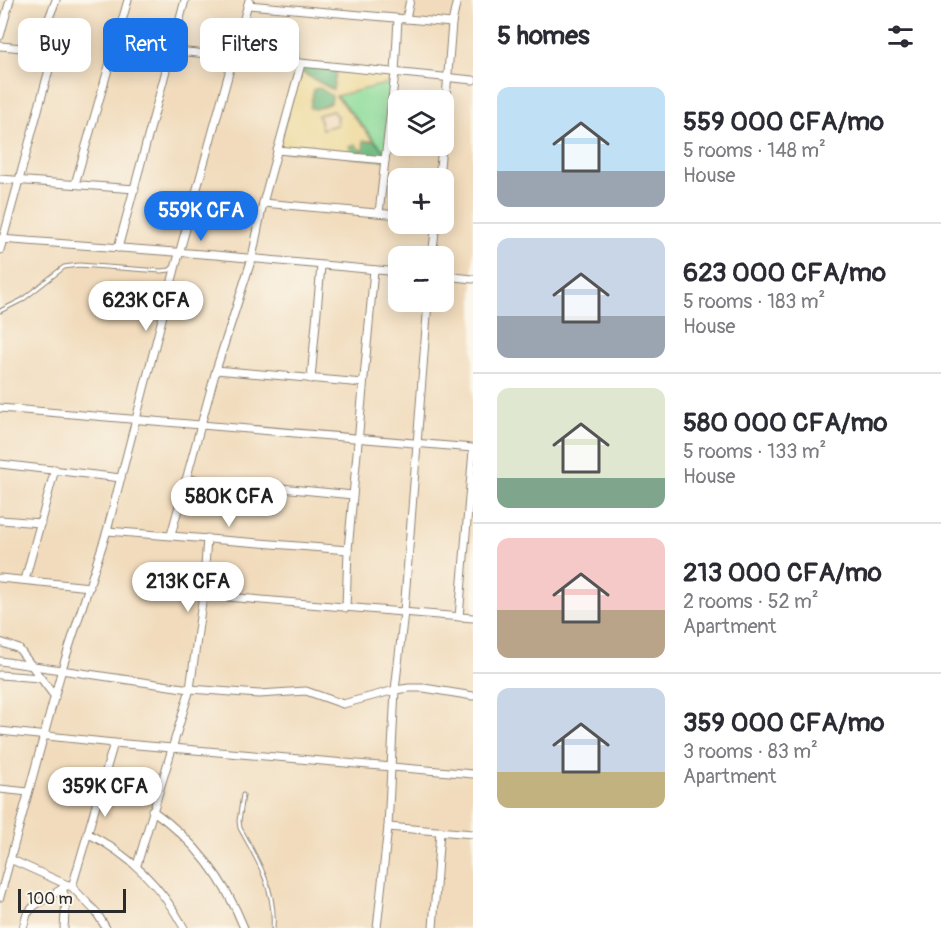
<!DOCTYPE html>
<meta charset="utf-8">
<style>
body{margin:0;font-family:Pangolin,sans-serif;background:#f2f2f3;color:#2b2b33;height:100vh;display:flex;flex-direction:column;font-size:22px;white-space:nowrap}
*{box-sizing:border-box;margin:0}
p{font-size:20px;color:#7c7c81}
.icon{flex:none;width:33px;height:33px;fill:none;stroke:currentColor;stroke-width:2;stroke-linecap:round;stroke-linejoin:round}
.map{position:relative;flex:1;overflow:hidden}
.details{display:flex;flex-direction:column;background:#fff;width:468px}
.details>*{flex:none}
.guide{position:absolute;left:18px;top:18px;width:364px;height:54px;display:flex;gap:12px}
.tools{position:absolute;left:388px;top:90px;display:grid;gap:12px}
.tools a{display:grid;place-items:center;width:66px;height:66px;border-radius:12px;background:#fff;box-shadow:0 3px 15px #0003;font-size:30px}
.scale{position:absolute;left:18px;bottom:15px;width:108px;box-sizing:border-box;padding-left:6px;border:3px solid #2b2b2b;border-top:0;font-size:16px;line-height:21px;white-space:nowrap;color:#2b2b2b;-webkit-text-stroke:4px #fbf7ec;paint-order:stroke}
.price{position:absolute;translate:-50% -51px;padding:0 14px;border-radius:21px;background:#fff;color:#222;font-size:20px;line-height:39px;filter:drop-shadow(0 2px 3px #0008)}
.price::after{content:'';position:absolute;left:50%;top:36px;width:18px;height:14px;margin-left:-9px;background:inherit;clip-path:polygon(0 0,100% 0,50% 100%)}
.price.on{background:#1a73e8;color:#fff}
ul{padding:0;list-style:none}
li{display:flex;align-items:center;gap:18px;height:150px;padding:0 24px}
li+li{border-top:2px solid #e1e1e2}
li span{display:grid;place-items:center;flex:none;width:168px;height:120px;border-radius:12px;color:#555}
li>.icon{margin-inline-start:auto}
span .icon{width:72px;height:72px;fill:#fffc;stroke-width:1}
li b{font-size:26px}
h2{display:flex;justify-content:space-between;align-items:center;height:72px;padding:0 24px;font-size:26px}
.chip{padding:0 21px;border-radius:12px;background:#fff;box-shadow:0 3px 15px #0003;font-size:21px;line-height:54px}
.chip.on{background:#1a73e8;color:#fff}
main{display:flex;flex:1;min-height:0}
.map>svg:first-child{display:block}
</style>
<main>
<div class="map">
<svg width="473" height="928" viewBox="0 0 473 928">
<rect width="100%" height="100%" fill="#fbf7ec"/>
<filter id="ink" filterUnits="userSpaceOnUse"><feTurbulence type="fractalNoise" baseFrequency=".0167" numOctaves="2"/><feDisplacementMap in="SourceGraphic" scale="12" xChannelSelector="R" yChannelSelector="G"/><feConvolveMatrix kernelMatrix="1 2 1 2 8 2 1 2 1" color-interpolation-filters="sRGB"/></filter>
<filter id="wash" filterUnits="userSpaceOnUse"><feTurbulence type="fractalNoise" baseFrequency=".008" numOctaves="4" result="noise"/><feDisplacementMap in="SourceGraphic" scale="24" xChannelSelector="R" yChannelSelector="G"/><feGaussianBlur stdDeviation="1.35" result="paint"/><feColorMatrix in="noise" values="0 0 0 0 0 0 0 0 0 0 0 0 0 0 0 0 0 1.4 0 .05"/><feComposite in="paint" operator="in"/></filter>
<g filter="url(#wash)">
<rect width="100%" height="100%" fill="#f1dbbc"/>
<g fill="#8edc9a" stroke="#5c8462" stroke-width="1.5">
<path d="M296,32l1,31 -28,-4v-25z"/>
<path d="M394,82l-8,71 -50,-58z"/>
</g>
<g fill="#72bc82" stroke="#4e7456" stroke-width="1.5">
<path d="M301,64l36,4 -3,22 -35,-19z"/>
<path d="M320,88l12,8 -1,7 -15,6 -6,-1 4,-19z"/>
<path d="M363,141h11l12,12 -1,7 -32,-3 -5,-11z"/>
</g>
<path fill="#eeda9e" stroke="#8c8264" stroke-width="1.5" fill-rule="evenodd" d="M337,68l58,5 -1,9 -58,14 38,45h-11l1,8 -3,2 -6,-7 -6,2 4,11 -6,-1 -3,-4v3l-67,-5 22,-79 34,19zM320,88l12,8 -1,7 -15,6 -6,-1 4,-19zM333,111l2,4h3v3h-2l1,7 -15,4 -4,-14z"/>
</g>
<g filter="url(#ink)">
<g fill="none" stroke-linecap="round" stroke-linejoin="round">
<g stroke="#8e8374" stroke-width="5">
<g id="service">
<path d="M0,311l22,-11 42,-33 15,-2 82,6 9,-1 4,-4"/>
<path d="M243,795l-4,26 1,7c18,32 36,63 33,100"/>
</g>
</g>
<g stroke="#8e8374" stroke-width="9">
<g id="minor">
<path d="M248,5l204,18"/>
<path d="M406,19l4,-19"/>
<path d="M0,36l10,-36"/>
<path d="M116,45l357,35"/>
<path d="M0,46c17,2 43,0 50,20l-50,184"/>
<path d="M36,51l20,-51"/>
<path d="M444,123l8,-100 5,-23"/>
<path d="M277,150l108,10"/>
<path d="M439,178l3,-32"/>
<path d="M0,179l135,10"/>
<path d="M75,184l53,-184"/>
<path d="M263,203l136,12"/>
<path d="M379,213l16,-140 3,-54"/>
<path d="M0,239l215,16 184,17"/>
<path d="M118,248l67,-248"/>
<path d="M432,256l4,-32"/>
<path d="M444,276l29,3"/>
<path d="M216,370l147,13"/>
<path d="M311,379l10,-113"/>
<path d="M0,408l473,40"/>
<path d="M0,464l121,14"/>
<path d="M186,479l167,16"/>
<path d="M0,520l41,3"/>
<path d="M107,531l241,19"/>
<path d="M171,535l45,-165 36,-112 11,-55 38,-139"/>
<path d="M0,578l90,9"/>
<path d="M25,580l30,-111"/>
<path d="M203,595l270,23"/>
<path d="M346,608l2,-58 26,-280"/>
<path d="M459,617l14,-167"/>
<path d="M0,642l19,7 36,48"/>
<path d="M0,661l190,28 69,5 47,-3 37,13 52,-14 14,-2h15l49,8"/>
<path d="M0,675l40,3"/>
<path d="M0,731l114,12 359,31"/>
<path d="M0,789l28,3"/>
<path d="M152,810c42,30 73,70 92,118"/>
<path d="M388,827l85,7"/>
<path d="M87,833c43,22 74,52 97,95"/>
<path d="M10,859l62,28 24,25 10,16"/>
<path d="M137,865l53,-176 13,-94 4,-57"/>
<path d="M72,887l42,-144"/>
<path d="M62,889l4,10 -2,29"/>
<path d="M0,897l62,-228 45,-138 69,-266 73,-265"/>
<path d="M23,928l4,-14 7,-8 34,-21"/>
<path d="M377,928l11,-101 7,-137 9,-78 24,-310"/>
<path d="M433,928l7,-97"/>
</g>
</g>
<use href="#service" stroke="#fff" stroke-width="3"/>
<use href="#minor" stroke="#fff" stroke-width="7"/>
</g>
</g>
</svg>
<div class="tools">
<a><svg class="icon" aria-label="layers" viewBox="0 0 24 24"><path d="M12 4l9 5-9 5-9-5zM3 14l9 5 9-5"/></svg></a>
<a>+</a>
<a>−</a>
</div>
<div class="scale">100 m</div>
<b class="price on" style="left:201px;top:242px">559K CFA</b>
<b class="price" style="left:146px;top:332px">623K CFA</b>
<b class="price" style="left:229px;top:528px">580K CFA</b>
<b class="price" style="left:188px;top:613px">213K CFA</b>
<b class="price" style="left:105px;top:818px">359K CFA</b>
<div class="guide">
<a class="chip">Buy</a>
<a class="chip on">Rent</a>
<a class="chip">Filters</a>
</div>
</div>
<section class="details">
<h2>5 homes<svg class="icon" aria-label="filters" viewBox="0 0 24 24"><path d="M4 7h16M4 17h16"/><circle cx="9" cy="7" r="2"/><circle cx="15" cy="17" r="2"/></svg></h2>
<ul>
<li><span style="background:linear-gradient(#bfe0f5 70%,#9aa5b1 0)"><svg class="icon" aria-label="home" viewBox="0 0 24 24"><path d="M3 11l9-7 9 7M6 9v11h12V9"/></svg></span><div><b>559 000 CFA/mo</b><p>5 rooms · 148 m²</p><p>House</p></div></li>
<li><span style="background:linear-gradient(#c9d6e8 65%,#9aa5b1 0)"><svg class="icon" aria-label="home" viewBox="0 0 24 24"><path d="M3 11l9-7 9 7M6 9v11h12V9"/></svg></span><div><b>623 000 CFA/mo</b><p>5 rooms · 183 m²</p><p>House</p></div></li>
<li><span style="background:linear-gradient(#dfe7d0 75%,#7fa58c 0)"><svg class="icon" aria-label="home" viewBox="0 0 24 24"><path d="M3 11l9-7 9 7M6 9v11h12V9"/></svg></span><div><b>580 000 CFA/mo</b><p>5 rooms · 133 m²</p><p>House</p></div></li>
<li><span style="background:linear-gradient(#f6c9c9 60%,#b9a48a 0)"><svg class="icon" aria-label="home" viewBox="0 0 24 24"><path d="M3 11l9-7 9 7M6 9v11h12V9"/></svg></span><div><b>213 000 CFA/mo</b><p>2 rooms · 52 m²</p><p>Apartment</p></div></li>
<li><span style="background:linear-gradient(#c9d6e8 70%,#c2b280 0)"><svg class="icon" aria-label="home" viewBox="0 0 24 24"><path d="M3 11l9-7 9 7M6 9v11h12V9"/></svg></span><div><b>359 000 CFA/mo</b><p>3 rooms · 83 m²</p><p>Apartment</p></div></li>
</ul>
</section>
</main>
